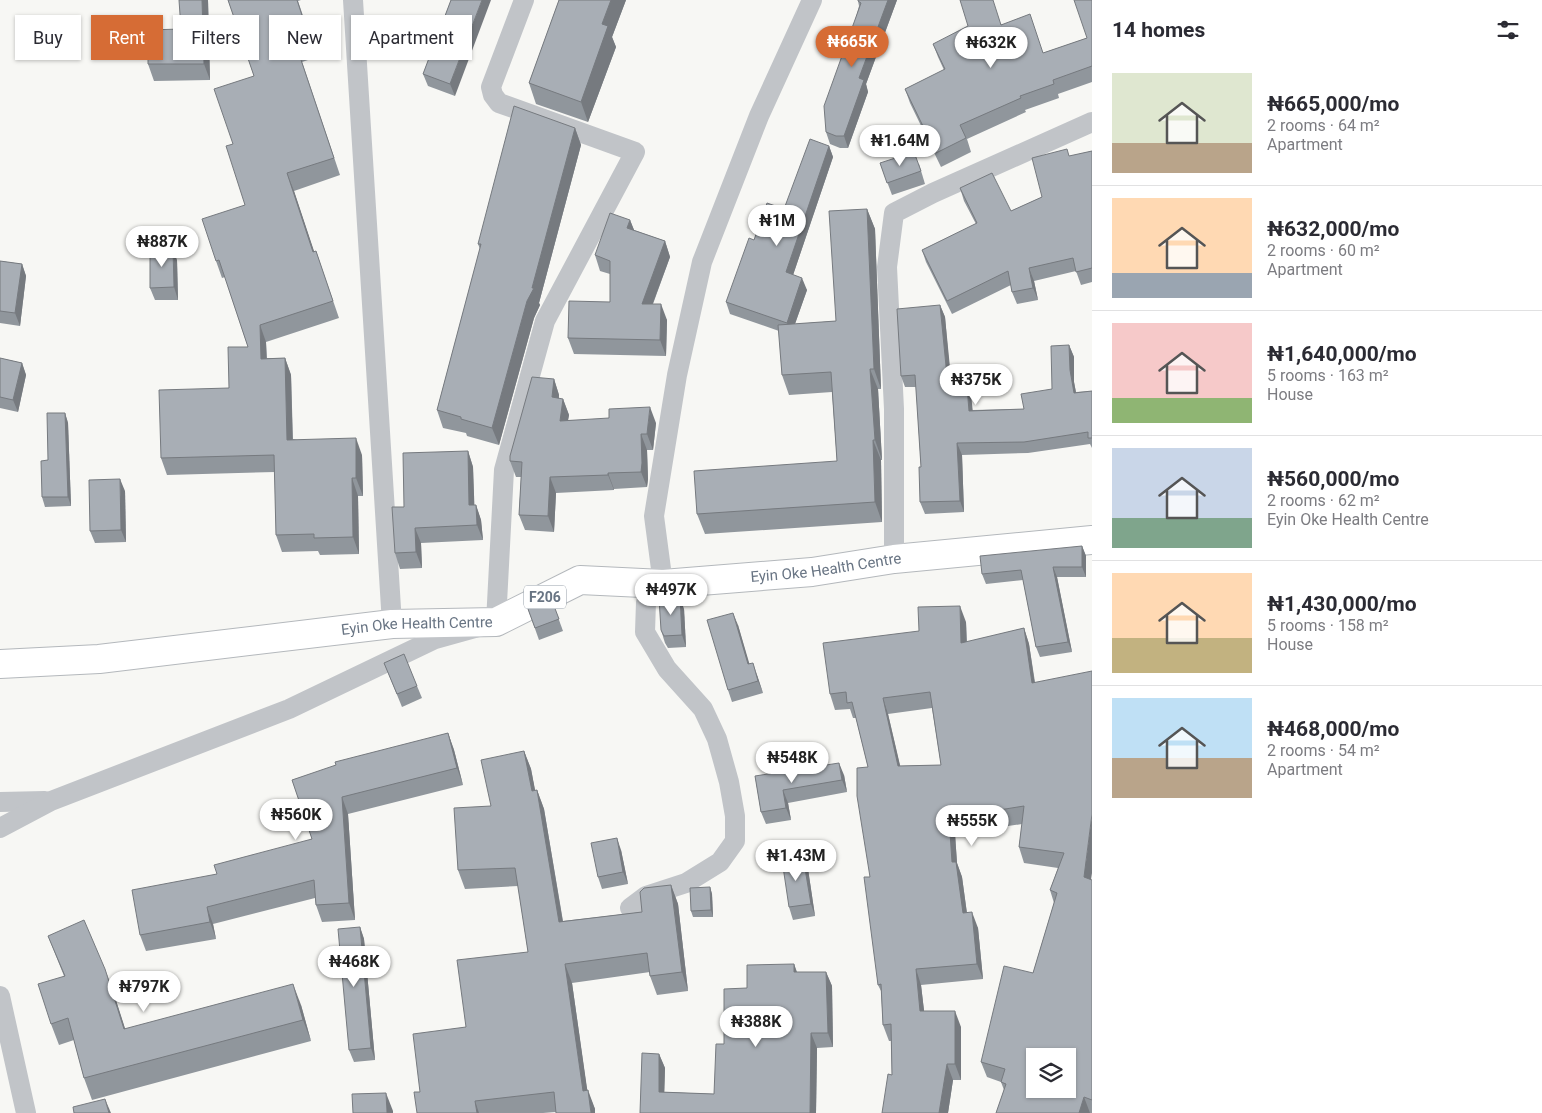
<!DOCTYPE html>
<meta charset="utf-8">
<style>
body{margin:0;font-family:Roboto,sans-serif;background:#f2f2f3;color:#2b2b33;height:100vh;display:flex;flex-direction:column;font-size:19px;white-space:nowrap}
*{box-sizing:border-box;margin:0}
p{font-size:16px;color:#7c7c81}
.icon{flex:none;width:28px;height:28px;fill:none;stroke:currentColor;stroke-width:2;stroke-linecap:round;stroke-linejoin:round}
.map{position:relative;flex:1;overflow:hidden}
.sheet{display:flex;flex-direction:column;background:#fff;width:450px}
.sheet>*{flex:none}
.top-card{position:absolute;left:15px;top:15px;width:475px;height:45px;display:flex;gap:10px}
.controls{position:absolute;left:1026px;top:1048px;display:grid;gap:10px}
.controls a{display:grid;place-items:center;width:50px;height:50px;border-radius:0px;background:#fff;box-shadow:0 1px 4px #0004;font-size:25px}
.price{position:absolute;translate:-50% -42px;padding:0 11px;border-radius:18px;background:#fff;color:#222;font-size:16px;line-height:32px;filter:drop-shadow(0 1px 2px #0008)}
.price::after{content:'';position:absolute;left:50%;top:30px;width:15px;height:11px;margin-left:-8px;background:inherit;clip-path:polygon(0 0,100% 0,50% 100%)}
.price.on{background:#d66c35;color:#fff}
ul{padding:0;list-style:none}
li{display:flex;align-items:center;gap:15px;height:125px;padding:0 20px}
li+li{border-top:1px solid #e1e1e2}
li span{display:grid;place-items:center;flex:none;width:140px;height:100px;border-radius:0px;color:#555}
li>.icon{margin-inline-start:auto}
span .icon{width:60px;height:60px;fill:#fffc;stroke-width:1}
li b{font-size:21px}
h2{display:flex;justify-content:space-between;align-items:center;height:60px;padding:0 20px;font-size:21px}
.tag{padding:0 18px;border-radius:0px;background:#fff;box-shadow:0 1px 4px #0004;font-size:18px;line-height:45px}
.tag.on{background:#d66c35;color:#fff}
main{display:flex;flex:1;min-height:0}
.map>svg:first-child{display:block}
</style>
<main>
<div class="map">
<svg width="1092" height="1113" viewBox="0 0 1092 1113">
<rect width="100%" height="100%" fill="#f7f7f4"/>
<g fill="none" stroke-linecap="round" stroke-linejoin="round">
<g stroke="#b4b8bc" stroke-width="30">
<g id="primary">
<path id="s1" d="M0,664l99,-5 293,-35 104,-2 84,-42 83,4 149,-12 82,-13 198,-19"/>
</g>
</g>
<g stroke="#c1c4c8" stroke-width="20">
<path d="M353,0l39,624"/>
<path d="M894,559v-150l-7,-142 7,-54 39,-20 159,-71"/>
<path d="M0,802l45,-1"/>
<path d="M0,828l51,-27 238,-92 146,-70 61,-17 8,-152 41,-149 90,-169 -136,-49 -6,-8 -2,-8 33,-87"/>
<path d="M630,908l16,-12 40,-13 34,-21 15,-21v-25l-6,-34 -12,-43 -14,-30 -36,-40 -22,-37 1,-30 17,-18 -9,-68 23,-141 25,-113 57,-146 53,-116"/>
<path d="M0,996l26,117"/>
</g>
<use href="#primary" stroke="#fff" stroke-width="28"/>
</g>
<g fill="#90969c" fill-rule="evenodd">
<path d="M208,0l2,80 -56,1 -6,-17 33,-35 -1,-25z"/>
<path d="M228,0h73l-3,1 19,56 -15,5 38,113 -46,16 20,61 2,-1 23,67 -73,24 1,16h18l6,17 2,64 69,16 1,41h-5l1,58 -39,1 -2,-4 -36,1 -6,-17 -1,-63 -108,3 -6,-17 68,-70 19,-41 -23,-70 -3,1 -6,-17 29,-56 -12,-61 21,-68z"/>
<path d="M451,0l4,96 -27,-10 -5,-12z"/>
<path d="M559,0h67l-14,37 4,10 -28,75 -52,-18 -7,-21z"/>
<path d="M858,0h39l-31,84 2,8 -20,56h-8l-10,-4 -4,-12 33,-126 -1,-5z"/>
<path d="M1092,0v82l-34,12 1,4 -34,12 1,2 -59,27 4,13 -30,15 -31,-64 -5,-14 39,-19 -6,-13 -5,-13 68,-20 42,29 44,-15z"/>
<path d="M575,128l6,17 -42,158 1,2 -6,13 -35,127 -32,-9 -1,-3 -23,-5 -6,-18 43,-161 -2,-5z"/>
<path d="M829,146l4,11 -40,118 14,15 -12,34 41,-3 31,-112 8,20 6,160h-3l4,71h-1l1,62 -177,12 -8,-20 140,-53 -5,-69 -43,3 -7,-20 -3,-44 -49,-17 -4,-12 28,-62 30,-31z"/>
<path d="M1092,151v131l-11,3 -5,-14 -42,10 4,19 -21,4 -5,-12 -1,-7 -59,29 -26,-52 -4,-12 54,-26 -12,-23 -4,-13 51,23 31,-14 28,-41z"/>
<path d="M880,163l39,1 6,20 -33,11z"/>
<path d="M630,220l4,10 31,11 5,16 -17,47 14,16 -1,36 -92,-2 -6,-16 42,-36v-28l-10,-3 -5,-16z"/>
<path d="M177,260l1,40h-23l-5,-12z"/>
<path d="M0,261l22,3 4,12 -6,50 -20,-3z"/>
<path d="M940,305l5,12 5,58 16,-1 4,12 2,24 52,-1 28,-20 17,-44 5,12v25l2,10 16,-1v57l-2,-4 -62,9 -66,2 2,57 -39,2 -5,-12 1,-35 -5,-80h-11l-4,-11z"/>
<path d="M0,358l22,5 4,12 -8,37 -18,-4z"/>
<path d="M554,379l5,16v4h4l6,16 -1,5 88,3 -3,27h-6l1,29 -1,8 -33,2v1l-58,3 -2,39 -29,-2 -6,-15 2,-38h-5l-6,-16z"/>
<path d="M65,413l3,10 3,83 -26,1 -3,-10 6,-37z"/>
<path d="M468,451l5,16 1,38h2l5,15 2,20 -62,3 1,25 -22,1 -5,-16 9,-46z"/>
<path d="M125,491l1,51 -31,1 -5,-12z"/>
<path d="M1082,546l4,10v21h-29l15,75 -32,5 -4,-10 -13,-67 -37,4 -4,-10z"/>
<path d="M551,598l12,33 -24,9 -11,-31z"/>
<path d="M684,609l2,38 -18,1 -3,-5 -4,-13z"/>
<path d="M966,622l1,20 57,-14 5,16 6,38 56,198h1v233h-96l8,-23 -3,-8 -14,-5 -6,-15 52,-89 21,-70 -4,-13 8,-22 -34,-5 -5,-16 3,-23 -67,10 2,29 5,14 5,36 11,15 5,51 -62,6 3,26 37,16v53h-8l-5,33h-66l10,-38 -1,-34h-2l-6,-16 -2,-34 -3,-6 -8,-108 -2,-110 -12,-49h-3l-3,-9 -15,1 -5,-16 89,-63zM932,708l9,57 -41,1 -12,-52z"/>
<path d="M738,625l11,39 8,11 6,18 -31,9 -4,-12z"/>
<path d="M384,663l33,23 5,12 -20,9z"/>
<path d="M448,733l6,17 9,35 -115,29 7,106 -33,2 -6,-17 -1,-7 -102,26 3,15 -70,12 -6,-16 77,-61 95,-35 -20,-59z"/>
<path d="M524,751l7,18 4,22 2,-1 7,19 19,112 79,-9 29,-27 7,19 10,87 -31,4 -7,-19v-4l-78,11 15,107 8,19 -52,4h-126l3,-21 46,-65 62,-75 -10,-66 -53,3 -7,-19 33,-64z"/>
<path d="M844,775l3,17 -59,11 3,17 -25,4 -5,-12 -6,-36z"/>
<path d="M621,850l7,34 -26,5 -4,-12z"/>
<path d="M808,869l7,47 -22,4 -4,-13z"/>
<path d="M710,887l2,7 1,23h-20l-2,-6z"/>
<path d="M360,927l4,12 11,121 -21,2 -5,-12z"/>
<path d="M48,936l65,55 12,38 176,-24 10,36 -219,59 -8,-22 -10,-38 -15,5 -8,-21 13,-48z"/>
<path d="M794,964l3,8h29l6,14 1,61 -16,1 -1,65h-176l19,-59 6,14 -1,24 50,2 10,-50 23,-56z"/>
</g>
<g fill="#767a7f">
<path d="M202,0h6l2,80 -6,-16z"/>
<path d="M482,0h9l-36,96 -5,-12z"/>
<path d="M611,0h15l-14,37 4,10 -28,75 -7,-20 21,-78z"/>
<path d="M888,0h9l-31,84 2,8 -20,56 -4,-12 15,-58z"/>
<path d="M575,128l6,17 -42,158 1,2 -6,13 -35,127 -7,-17 35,-127 5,-13z"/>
<path d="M829,146l4,11 -43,127 -4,-12z"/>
<path d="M287,173l7,18 26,78 -7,-17z"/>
<path d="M867,209l8,20 6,160 -7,-20z"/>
<path d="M630,220l6,15 -9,-7z"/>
<path d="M665,241l5,16 -23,62 -5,-15z"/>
<path d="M173,248l4,12 1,40 -4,-13z"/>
<path d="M22,264l4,12 -6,50 -5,-13z"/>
<path d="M1029,268l5,13 4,19 -5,-12z"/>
<path d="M802,278l5,12 -16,45 -4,-12z"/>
<path d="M661,304l6,16 -1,36 -6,-16z"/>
<path d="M940,305l5,12 7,71 -5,-12z"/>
<path d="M260,325l6,17 1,34 -6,-17z"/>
<path d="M1069,345l5,12v25l4,22 -4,-11 -4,-23z"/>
<path d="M285,358l6,17 2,82 -6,-17z"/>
<path d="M22,363l4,12 -8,37 -5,-12z"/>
<path d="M870,369l8,20 4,71 -7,-20z"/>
<path d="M966,374l4,12 4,36 -5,-11z"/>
<path d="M554,379l5,16 -2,18 -5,-16z"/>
<path d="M563,399l6,16 -4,21 -5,-15z"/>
<path d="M650,407l6,16 -3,27 -6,-16z"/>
<path d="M65,413l3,10 3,83 -3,-9z"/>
<path d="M641,434l6,16 1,29 -1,8 -6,-15z"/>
<path d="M356,438l6,17 1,41 -7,-18z"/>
<path d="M873,440l8,20 1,62 -7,-20z"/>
<path d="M957,443l5,12 2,57 -4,-11z"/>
<path d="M468,451l5,16 2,54 -6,-16z"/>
<path d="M608,473l6,16v1l-6,-15z"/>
<path d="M550,477l6,16 -2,39 -6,-16z"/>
<path d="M352,478l6,18 1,58 -6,-17z"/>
<path d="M120,479l5,12 1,51 -5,-12z"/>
<path d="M476,505l5,15 2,20 -6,-15z"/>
<path d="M415,528l6,15 1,25 -6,-16z"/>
<path d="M1082,546l4,10v21l-4,-10z"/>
<path d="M1053,567l4,10 15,75 -4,-10z"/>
<path d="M680,597l4,12 2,38 -4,-12z"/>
<path d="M960,606l6,16 1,37 -6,-16z"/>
<path d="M733,613l5,12 15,51 -5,-12z"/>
<path d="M1024,628l5,16 8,55 -5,-16z"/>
<path d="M753,663l10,30 -5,-12z"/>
<path d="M883,698l5,16 16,68 -6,-16z"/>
<path d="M448,733l6,17 9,35 -6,-17z"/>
<path d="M524,751l7,18 8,41 -7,-19z"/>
<path d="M839,763l5,12 3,17 -5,-12z"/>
<path d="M537,790l7,19 22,132 -7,-19z"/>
<path d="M783,790l5,13 3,17 -5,-12z"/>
<path d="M342,797l6,17 7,106 -6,-17z"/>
<path d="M1092,814v59l-3,20 -5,-16z"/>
<path d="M949,818l6,16 2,29 5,14 7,52 -6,-16 -11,-51z"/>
<path d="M617,838l4,12 7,34 -5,-12z"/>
<path d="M803,857l5,12 7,47 -4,-12z"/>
<path d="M671,885l7,19 10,87 -6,-19z"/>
<path d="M710,887l2,7 1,23 -2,-7z"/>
<path d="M207,907l6,17 3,15 -6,-17z"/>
<path d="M972,912l6,16 5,51 -6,-15z"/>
<path d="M360,927l4,12 11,121 -4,-12z"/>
<path d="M565,964l7,19 18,126 -7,-18z"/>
<path d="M794,964l5,15 -5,-7z"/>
<path d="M105,969l8,22 19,59 -8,-21z"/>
<path d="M916,969l5,16 5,42 -6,-16z"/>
<path d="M826,972l6,14 1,61 -5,-14z"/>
<path d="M293,984l8,21 10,36 -8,-21z"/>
<path d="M955,1011l6,16v53l-6,-16z"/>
<path d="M811,1033l6,15 -1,65h-6z"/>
<path d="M659,1054l6,14 -1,38 -5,-14z"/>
<path d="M947,1064l6,16 -5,33h-9z"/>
<path d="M588,1090l7,19v4h-4z"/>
<path d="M386,1093l7,18v2h-6z"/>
<path d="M1084,1097l6,16h-11z"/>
<path d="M105,1099l6,14h-2z"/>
<path d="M475,1101l4,12h-2z"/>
</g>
<g fill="#a8aeb5" stroke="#767a7f" fill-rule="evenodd">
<path d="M179,0h23l2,64h-56v-34l33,-1z"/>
<path d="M228,0h69l13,40 -14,5 38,113 -47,15 26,79 3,-1 17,50 -73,24 1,34 24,-1 2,82 69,-2v40h-4l1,59 -39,1v-4l-38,1 -2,-80 -113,3 -2,-68 70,-2 -1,-41h20l-29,-87 -3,1 -14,-42 43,-14 -19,-59 7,-2 -19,-55 40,-13z"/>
<path d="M451,0h31l-32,84 -27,-10z"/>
<path d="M559,0h52l-9,24 6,2 -27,76 -52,-19z"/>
<path d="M858,0h30l-29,78 5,2 -20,56h-8l-10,-4 -2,-26 37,-103 -3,-2z"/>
<path d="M960,0h33l8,25 29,-11 13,39 44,-15 -13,-38h18v66l-39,14 1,4 -34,12 1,2 -61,27 6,13 -30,15 -31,-64 40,-20 -12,-25 35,-18z"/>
<path d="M514,106l61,22 -43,160h2l-7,13 -35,127 -31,-9v-2l-24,-7 44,-166h-3z"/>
<path d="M810,139l19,7 -43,126 16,6 -15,45 -61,-21 23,-64 5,2 13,-37 17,6z"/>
<path d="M1067,149l2,7 23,-5v117l-16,4 -3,-14 -44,10 4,20 -21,4 -4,-21 -61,30 -25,-51 55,-27 -17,-35 32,-15 19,38 31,-14 -10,-39z"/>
<path d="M914,152l7,19 -34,12 -7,-20z"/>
<path d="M867,209l7,160h-4l5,71h-2l2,62 -178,12 -3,-43 143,-10 -6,-89 -49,3 -4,-50 58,-4 -7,-110z"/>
<path d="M610,213l20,7 -3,8 38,13 -23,63h19l-1,36 -92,-2 1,-37 41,1v-41l-15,-6z"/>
<path d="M173,248l1,39 -24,1v-39z"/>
<path d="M0,261l22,3 -7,49 -15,-2z"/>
<path d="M940,305l7,71 19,-2 3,37 55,-2 -3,-15 31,-5 -1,-43 18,-1 1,25 4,23 18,-2v47h-4v-6l-64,10 -67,1 3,58 -40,1 -1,-35h2l-6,-92 -14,1 -4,-67z"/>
<path d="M0,358l22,5 -9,37 -13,-3z"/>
<path d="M532,377l22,2 -2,18 11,2 -3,22 49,-3v-9l41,-2 -3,27h-6l1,29 -1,9 -33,1v2l-58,2 -2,39 -29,-1 3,-53 -12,-1v-5z"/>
<path d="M47,413h18l3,84h-26l-1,-36 7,-1z"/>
<path d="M468,451l1,54h7l1,20 -62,3 1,24 -21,1 -3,-46h12l-1,-54z"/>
<path d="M120,479l1,51 -31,1 -1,-51z"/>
<path d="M1082,546v21h-29l15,75 -32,5 -15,-77 -39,4 -2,-18z"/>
<path d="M680,597l2,38 -18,1 -3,-6 -2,-32z"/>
<path d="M551,598l8,21 -24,9 -7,-19z"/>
<path d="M960,606l1,37 63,-15 8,55 60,-12v143l-8,63 8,3v220l-8,-3 -5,16h-83l10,-29 -5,-2 4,-13 -24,-7 23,-96 29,7 24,-80 -7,-3 14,-37 -45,-6 5,-41 -75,12 3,44h4l7,51 9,-1 5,52 -61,5 4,42h35v53h-8l-8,49h-57l6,-39 4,1 -1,-51 -8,1 -2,-41 -3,1 -14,-108h6l-13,-81v-28l11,-1 -16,-65 -5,1 -1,-11 -16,2 -7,-51 96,-12 -1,-24zM930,692l11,73 -43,1 -15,-68zM1035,1056h33v33h-33z"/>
<path d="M733,613l15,51 5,-1 5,18 -30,9 -21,-70z"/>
<path d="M404,654l13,32 -20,8 -13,-31z"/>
<path d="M448,733l9,35 -115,29 7,106 -33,2 -2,-25 -107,27 3,15 -70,13 -8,-45 85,-16 -3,-9 98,-26 -20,-59 44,-15 -1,-3z"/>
<path d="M524,751l8,40 5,-1 22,132 83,-10 -2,-20 4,-4 27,-3 11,87 -32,4 -3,-23 -82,11 18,127 5,-1 3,23h-35l-2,-21 -79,9 2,12h-60l-3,-21h6l-7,-58 53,-7 -9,-67 71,-8 -13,-84 -57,2 -4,-62 37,-2 -10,-46z"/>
<path d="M839,763l3,17 -59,10 3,18 -25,4 -6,-36z"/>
<path d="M617,838l6,34 -25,5 -7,-34z"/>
<path d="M803,857l8,47 -22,3 -7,-47z"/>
<path d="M710,887l1,23 -20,1 -1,-23z"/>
<path d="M84,920l21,49 19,60 169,-45 10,36 -219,58 -16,-60 -17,6 -13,-40 27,-8 -17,-40z"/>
<path d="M360,927l11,121 -22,2 -11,-121z"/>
<path d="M794,964v8h32l2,61h-17l-1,80h-170l2,-60 17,1v38l55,2 2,-50h8v-55l23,-1v-23z"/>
<path d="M386,1093l1,20h-34l-1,-19z"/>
<path d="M105,1099l4,14h-35l-1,-6z"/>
</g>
<g text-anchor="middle" stroke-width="5" stroke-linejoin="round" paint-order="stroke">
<rect fill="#fff" stroke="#959ea8" stroke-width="1" x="524" y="585.5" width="42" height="23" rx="4"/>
<g font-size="14" font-weight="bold" fill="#687483">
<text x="545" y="602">F206</text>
</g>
<g font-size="15" fill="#687483" stroke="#fff">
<text dy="5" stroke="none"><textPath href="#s1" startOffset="839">Eyin Oke Health Centre</textPath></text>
<text dy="5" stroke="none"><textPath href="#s1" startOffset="419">Eyin Oke Health Centre</textPath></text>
</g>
</g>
</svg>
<div class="controls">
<a><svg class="icon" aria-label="layers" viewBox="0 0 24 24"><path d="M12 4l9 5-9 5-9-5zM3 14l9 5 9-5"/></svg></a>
</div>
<b class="price on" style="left:852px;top:68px">₦665K</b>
<b class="price" style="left:991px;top:69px">₦632K</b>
<b class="price" style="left:900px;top:167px">₦1.64M</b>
<b class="price" style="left:777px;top:247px">₦1M</b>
<b class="price" style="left:162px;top:268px">₦887K</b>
<b class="price" style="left:976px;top:406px">₦375K</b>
<b class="price" style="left:671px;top:616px">₦497K</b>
<b class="price" style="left:792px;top:784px">₦548K</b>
<b class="price" style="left:296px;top:841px">₦560K</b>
<b class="price" style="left:972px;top:847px">₦555K</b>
<b class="price" style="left:796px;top:882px">₦1.43M</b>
<b class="price" style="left:354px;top:988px">₦468K</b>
<b class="price" style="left:144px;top:1013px">₦797K</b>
<b class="price" style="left:756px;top:1048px">₦388K</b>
<div class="top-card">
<a class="tag">Buy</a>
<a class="tag on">Rent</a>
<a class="tag">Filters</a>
<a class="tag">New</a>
<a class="tag">Apartment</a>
</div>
</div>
<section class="sheet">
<h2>14 homes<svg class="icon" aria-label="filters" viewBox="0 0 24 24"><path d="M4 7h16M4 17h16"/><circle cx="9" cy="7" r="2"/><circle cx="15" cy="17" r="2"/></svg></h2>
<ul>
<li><span style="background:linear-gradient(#dfe7d0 70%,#b9a48a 0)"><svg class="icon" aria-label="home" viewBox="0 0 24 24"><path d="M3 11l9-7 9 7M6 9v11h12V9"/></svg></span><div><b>₦665,000/mo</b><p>2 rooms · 64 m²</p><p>Apartment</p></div></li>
<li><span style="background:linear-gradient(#ffd9b3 75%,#9aa5b1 0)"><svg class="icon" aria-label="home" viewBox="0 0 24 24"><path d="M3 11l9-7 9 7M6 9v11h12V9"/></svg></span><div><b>₦632,000/mo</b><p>2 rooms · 60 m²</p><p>Apartment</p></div></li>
<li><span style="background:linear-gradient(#f6c9c9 75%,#8fb573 0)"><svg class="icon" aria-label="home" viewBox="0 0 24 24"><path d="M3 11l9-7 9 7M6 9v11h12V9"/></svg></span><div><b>₦1,640,000/mo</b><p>5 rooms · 163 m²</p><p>House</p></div></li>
<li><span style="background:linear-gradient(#c9d6e8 70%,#7fa58c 0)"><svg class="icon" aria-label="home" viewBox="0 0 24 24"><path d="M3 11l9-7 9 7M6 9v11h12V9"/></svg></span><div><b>₦560,000/mo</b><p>2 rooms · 62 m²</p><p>Eyin Oke Health Centre</p></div></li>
<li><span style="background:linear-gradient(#ffd9b3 65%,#c2b280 0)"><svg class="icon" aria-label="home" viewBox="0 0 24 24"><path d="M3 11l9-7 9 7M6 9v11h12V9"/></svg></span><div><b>₦1,430,000/mo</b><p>5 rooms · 158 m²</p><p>House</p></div></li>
<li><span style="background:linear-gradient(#bfe0f5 60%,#b9a48a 0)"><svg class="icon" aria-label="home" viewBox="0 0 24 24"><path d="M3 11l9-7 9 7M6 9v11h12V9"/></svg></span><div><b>₦468,000/mo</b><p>2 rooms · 54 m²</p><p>Apartment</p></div></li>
</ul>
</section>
</main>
